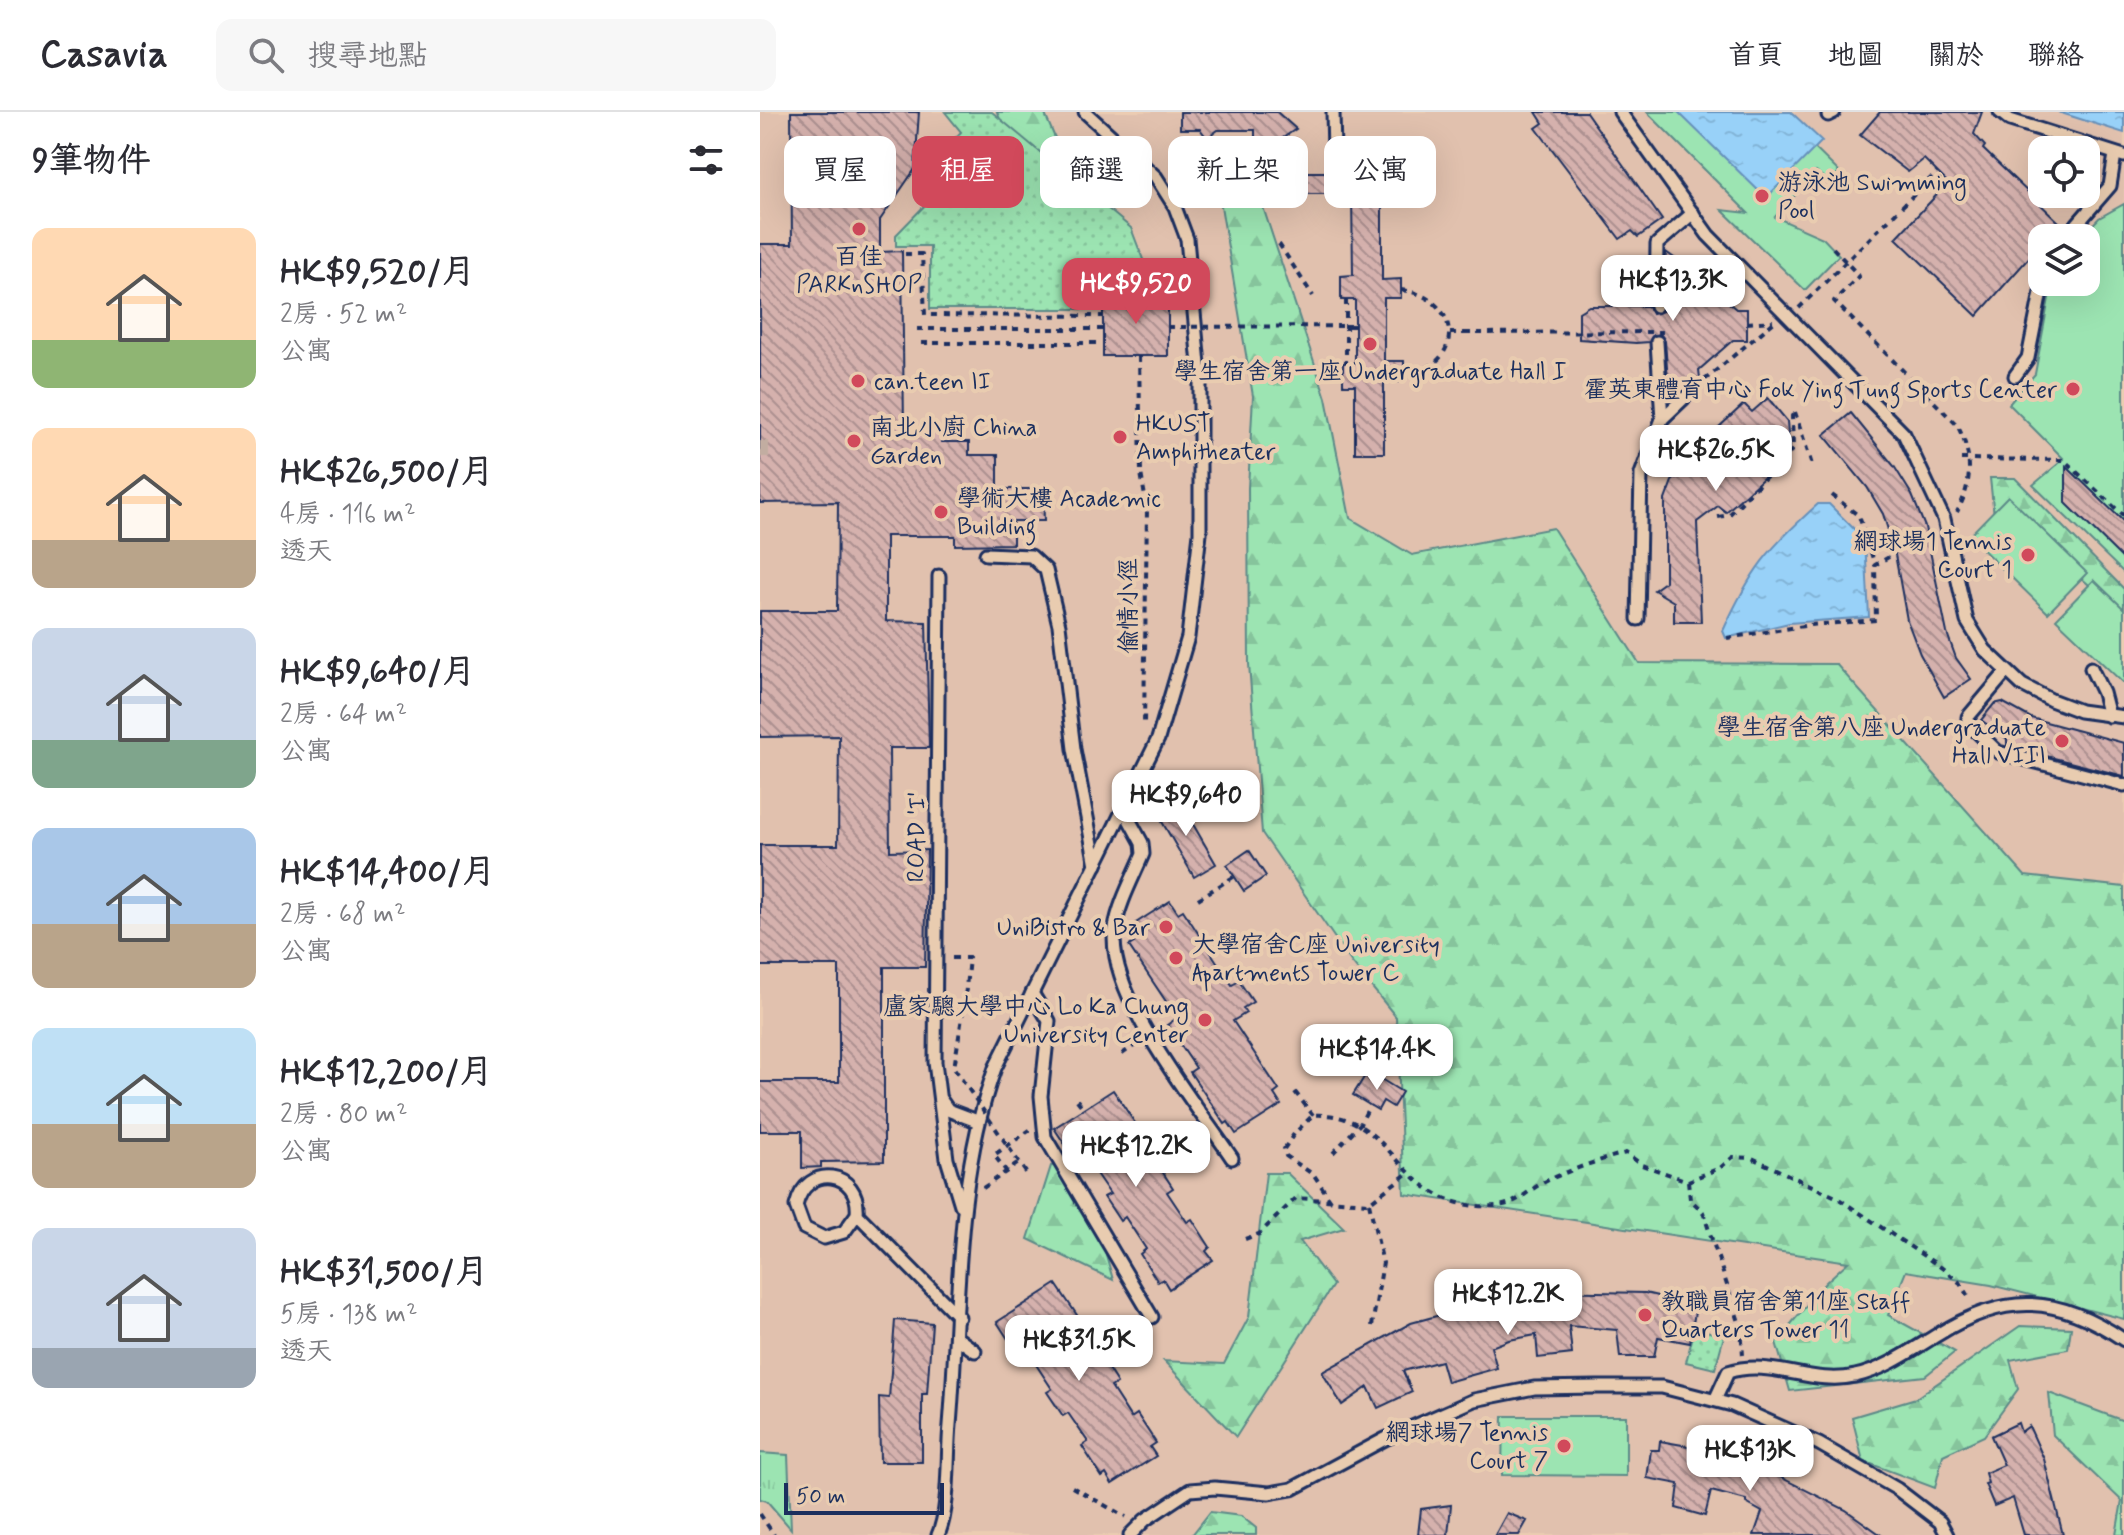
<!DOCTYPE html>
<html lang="zh-TW">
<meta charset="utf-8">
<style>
body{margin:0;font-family:Mynerve,"LXGW WenKai TC",sans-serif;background:#f7f7f7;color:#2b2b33;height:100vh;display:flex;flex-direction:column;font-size:30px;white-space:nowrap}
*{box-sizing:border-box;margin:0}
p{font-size:26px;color:#7c7c81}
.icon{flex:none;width:44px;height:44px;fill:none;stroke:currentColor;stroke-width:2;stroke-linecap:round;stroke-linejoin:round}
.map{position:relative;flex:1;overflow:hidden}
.panel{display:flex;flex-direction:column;background:#fff;width:760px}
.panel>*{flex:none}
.banner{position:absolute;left:24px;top:24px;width:760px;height:72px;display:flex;gap:16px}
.buttons{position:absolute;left:1268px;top:24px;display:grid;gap:16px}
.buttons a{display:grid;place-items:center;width:72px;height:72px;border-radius:16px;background:#fff;box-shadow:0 8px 32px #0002;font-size:40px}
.scale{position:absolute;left:24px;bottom:20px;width:160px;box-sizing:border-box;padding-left:8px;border:4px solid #1b2f5e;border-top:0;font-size:22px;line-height:28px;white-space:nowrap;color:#1b2f5e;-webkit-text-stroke:6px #e9ccb0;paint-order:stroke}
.price{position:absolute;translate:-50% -68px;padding:0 18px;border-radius:16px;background:#fff;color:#222;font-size:26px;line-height:52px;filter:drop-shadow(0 2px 4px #0008)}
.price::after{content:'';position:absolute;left:50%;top:48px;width:24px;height:18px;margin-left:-12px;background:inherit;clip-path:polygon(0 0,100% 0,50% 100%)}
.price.selected{background:#d1495b;color:#fff}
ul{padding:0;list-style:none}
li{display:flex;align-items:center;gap:24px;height:200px;padding:0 32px}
li span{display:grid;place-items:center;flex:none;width:224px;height:160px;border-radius:16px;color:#555}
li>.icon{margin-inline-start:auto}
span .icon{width:96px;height:96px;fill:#fffc;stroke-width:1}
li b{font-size:34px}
h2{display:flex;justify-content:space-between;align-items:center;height:96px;padding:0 32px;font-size:34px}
.tag{padding:0 28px;border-radius:16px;background:#fff;box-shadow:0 8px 32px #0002;font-size:28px;line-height:72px}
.tag.selected{background:#d1495b;color:#fff}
header{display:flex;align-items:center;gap:48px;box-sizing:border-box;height:112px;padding:0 40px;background:#fff;border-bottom:2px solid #e1e1e2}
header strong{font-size:38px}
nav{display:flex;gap:44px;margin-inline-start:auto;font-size:28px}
.search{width:560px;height:72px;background:#f7f7f7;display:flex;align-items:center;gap:20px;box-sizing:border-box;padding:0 28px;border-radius:16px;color:#7c7c81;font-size:30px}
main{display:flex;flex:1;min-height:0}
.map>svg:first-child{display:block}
</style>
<header>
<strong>Casavia</strong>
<div class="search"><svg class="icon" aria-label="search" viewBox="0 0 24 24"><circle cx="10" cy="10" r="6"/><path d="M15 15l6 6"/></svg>搜尋地點</div>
<nav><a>首頁</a><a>地圖</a><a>關於</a><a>聯絡</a></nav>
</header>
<main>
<section class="panel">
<h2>9筆物件<svg class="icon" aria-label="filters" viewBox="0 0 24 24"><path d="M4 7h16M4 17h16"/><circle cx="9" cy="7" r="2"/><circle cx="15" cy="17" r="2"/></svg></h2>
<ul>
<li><span style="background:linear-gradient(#ffd9b3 70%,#8fb573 0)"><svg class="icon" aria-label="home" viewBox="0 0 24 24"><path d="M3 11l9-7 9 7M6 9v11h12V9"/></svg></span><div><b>HK$9,520/月</b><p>2房 · 52 m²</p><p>公寓</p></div></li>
<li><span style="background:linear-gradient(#ffd9b3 70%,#b9a48a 0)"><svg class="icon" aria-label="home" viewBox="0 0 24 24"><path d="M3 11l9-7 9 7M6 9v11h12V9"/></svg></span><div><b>HK$26,500/月</b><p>4房 · 116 m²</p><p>透天</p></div></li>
<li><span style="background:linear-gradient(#c9d6e8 70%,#7fa58c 0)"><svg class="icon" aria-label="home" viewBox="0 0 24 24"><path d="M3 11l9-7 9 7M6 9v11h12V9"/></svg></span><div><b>HK$9,640/月</b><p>2房 · 64 m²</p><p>公寓</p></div></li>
<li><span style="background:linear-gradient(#a9c7e8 60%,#b9a48a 0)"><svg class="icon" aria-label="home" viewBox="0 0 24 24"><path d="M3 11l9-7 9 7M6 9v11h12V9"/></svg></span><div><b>HK$14,400/月</b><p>2房 · 68 m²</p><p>公寓</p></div></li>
<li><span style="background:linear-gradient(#bfe0f5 60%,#b9a48a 0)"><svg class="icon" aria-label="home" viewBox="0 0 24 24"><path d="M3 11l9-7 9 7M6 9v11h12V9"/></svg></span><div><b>HK$12,200/月</b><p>2房 · 80 m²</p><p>公寓</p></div></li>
<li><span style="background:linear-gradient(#c9d6e8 75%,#9aa5b1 0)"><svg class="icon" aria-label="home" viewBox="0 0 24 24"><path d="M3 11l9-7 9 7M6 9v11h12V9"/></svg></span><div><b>HK$31,500/月</b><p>5房 · 138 m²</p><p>透天</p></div></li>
</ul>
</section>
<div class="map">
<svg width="1364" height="1423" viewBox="0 0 1364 1423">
<defs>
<pattern id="grass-tufts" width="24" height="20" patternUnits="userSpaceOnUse" patternTransform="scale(2)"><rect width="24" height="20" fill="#9ce4b2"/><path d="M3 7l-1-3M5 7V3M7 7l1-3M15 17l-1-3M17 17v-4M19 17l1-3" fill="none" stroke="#86c49c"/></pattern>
<pattern id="forest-firs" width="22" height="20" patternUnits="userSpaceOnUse" patternTransform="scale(2)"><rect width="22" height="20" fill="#9ce4b2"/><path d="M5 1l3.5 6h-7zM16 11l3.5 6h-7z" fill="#86c49c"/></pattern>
<pattern id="park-dots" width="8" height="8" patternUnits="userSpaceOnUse" patternTransform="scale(2)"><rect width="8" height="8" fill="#9ce4b2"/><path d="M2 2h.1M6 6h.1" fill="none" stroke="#86c49c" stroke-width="1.8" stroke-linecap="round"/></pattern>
<pattern id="water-ripples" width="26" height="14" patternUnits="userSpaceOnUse" patternTransform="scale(2)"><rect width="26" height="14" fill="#98d1f8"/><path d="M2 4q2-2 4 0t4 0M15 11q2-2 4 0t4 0" fill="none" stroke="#82b4d7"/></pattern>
<pattern id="building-back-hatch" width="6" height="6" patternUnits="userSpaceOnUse" patternTransform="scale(2)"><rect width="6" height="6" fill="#d5b1ad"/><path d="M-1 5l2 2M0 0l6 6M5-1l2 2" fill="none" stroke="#ac9090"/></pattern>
</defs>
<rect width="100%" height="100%" fill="#ecccb2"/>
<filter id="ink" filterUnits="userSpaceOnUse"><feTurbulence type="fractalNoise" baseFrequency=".0125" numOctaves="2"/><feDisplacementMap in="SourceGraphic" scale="16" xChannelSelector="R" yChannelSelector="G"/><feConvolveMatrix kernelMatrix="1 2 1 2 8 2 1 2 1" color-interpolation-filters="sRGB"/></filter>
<g filter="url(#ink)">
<path fill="#e1c1ae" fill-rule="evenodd" d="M0,0h1298l66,21v1402h-1364zM1282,38h44v44h-44zM1282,126h44v44h-44z"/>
<path fill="url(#grass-tufts)" stroke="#5c8a88" stroke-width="2" d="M0,1341l28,2 3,74 -24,-28 -7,-2z"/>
<g fill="url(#forest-firs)" stroke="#5c8a88" stroke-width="2">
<path d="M237,0h47l59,139 -71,-53z"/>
<path d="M459,82l41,4 66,200 24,120 62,37 141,-27 86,135 197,1 189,212 99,11v432l-133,-34 -85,-14 -18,44 67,37 -30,24 -135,15 -14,-49 49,-59 23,-21 -444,-68 -8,-177 -44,-54 -90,-130 -13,-169 -1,-176 5,-92z"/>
<path d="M1230,366h25l109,111v27l-107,-95 -21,14z"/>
<path d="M303,1052l29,40 21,76 -85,-41 23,-73z"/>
<path d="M506,1061h21l57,55 -44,13 33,44 -97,152 -72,-76 60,3 25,-47z"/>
<path d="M1260,1214l51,2 -3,21 -58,11 8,29 -34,47 -41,19 -8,33 -72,-27 -11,-44 64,-19z"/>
<path d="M1289,1281l75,28v114h-8l6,-34 -69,-66z"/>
<path d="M450,1400l31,4 15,12v7h-64z"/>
</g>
<g fill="url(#park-dots)" stroke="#5c8a88" stroke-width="2">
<path d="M185,0h47l139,116 24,63 -58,2v16h-167v-63h-34v-11l38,-39 11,-48 16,-16z"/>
<path d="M935,1216l29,8 -9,33 -29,-7z"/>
</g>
<g fill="#9ce4b2" stroke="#5c8a88" stroke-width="2">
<path d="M887,0h131l61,60 -9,10 -14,-10 -41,45 48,21 16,17 -34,35 -83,-80 26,3z"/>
<path d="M1364,92v369l-91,-88 31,-26 -55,-55 26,-30 17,-92h34v-44h-6l19,-20z"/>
<path d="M1248,384l79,77 -39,40 -79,-77z"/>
<path d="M1334,468l30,29v75l-68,-65z"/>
<path d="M743,1304h123v60l-124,-1z"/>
</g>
<g fill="url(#water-ripples)" stroke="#6690ba" stroke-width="2">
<path d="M918,0h113l31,29 -56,57z"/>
<path d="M1298,0h66v21z"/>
<path d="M1058,392h11l36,36 4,77 -80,6 -63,15 -3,-7c28,-62 45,-82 95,-127z"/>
</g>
<g fill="url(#building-back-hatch)" stroke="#1b2f5e" stroke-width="2">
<path d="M31,0h128l-4,57 -35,51v32l22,-1 2,178 38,1v12h27v13h29v34h45l1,32h-31v23l-58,1v-9h-69v85l40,1 3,126h-40l1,103 37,-1 -2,117h-41v194l-63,1v5l-19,1v-37h-42v-49h79v-116h-79v-121h78l1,-109 -79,1v-126h77l1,-109 -78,1v-259h32z"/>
<path d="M420,0h97l19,17 -16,11 2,36h-27v-46h-37l-11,8 -7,-9h-20z"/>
<path d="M776,0h50l76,108 -24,17 -6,-6 -12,8 -84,-111 7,-5z"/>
<path d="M1120,0h102l-8,22 11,12 -2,3 77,74 -13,15h-5v5l-65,73 -81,-78 52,-55 -24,-24 -16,13 -48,-37z"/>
<path d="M579,51l6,3h56v6h16l18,12 -23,10 -30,-4v90l19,-1v19h-17v63h20v21h-20v71h-29v-68h-12v-22h12v-63h-14v-24l12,-1 -1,-81h-71l6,-22h46z"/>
<path d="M906,140l15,11 9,-1v8l46,39h11v31h-14l-34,30 1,8h-11l-20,17 -4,-54 -4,-6h-8l-4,7 -13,1 -57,-4v-27l10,-6h59l4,8 11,-3z"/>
<path d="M408,184v60h-65v-59z"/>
<path d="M1008,286l19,23 2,26 -18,24 -45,41 -8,-6 -21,16 4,100h-27v-20l-20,-12 11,-8v-82l7,-19 13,-10 -5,-8 64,-59 8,8z"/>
<path d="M1091,301l43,53 18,29 13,32 22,106 9,25 15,21 -27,18 -24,-43 -13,-34 -13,-71 -11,-35 -16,-27 -43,-52z"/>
<path d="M1306,354l58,56v38l-58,-57z"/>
<path d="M1242,590l29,16 93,25v33l-117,-30v-7l-26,-19 13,-16z"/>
<path d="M419,688l37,64 -22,13 -37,-64z"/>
<path d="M489,738l17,26 -22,15 -17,-26z"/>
<path d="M410,789l8,12 5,-3 49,75 7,-4 14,21 -10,6 3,5 -13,8 46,69 -5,4 7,11 -45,29 -8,-12 -3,2 -35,-52 6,-4 -29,-43 10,-7 -48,-72 5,-3 -9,-13z"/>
<path d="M608,959l34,21 -9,15 -10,-6 -5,9 -25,-15z"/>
<path d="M353,978l28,42 -9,6 18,28 6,-4 17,26 -6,4 20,30 5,-3 18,28 -4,4 7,9 -44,29 -6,-10 -5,3 -18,-28 6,-5 -21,-32 -5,4 -16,-24 6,-3 -22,-32 -8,5 -26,-39z"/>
<path d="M296,1172l29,43 -9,6 17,26 7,-3 17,27 -6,4 20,31 6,-4 19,29 -6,4 6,9 -44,28 -6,-10 -4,3 -20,-31 6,-4 -20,-29 -5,3 -16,-24 5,-3 -21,-32 -8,5 -26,-40z"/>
<path d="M789,1179l96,2 51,12 -6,38 -32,-6 -4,20h-34l-3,-27 -48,-4 3,28 -34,4 -2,-23 -27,5 -18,7 6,21 -50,14 -6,-21 -38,10 9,21 -34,16 -10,-21 -26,18 -20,-33 89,-49 91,-25z"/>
<path d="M135,1208l37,3 -5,71h-5v68h-42l-1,-65 10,1z"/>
<path d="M1258,1311l3,9 8,-6 15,33 19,76h-39l-11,-37 -19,8 -9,-22 3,-1 -3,-10 19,-8 -13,-29z"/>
<path d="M900,1329l45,8 61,21 80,40 35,25h-127l8,-23 -16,-9v-3l-35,-9 -6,25 -29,-8 3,-24 -32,-6 4,-28h8z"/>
<path d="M691,1393l-3,30h-30l3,-26z"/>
<path d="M747,1401l20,8 -8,14h-24z"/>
</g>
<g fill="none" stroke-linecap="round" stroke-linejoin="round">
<path stroke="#c2ada1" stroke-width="16" stroke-dasharray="16 8" stroke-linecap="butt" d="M0,337h9"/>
<g stroke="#1b2f5e" stroke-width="17">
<g id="service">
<path d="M573,0l1,40"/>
<path d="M860,0l88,123 196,199 40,85 23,102 18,29 37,35 29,15 29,11 44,6"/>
<path d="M1240,0l10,8 114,36"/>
<path d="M1068,3l6,-3"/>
<path d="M1305,126l45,-52 5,-32"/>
<path d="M896,194l1,-62 36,-31"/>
<path d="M897,230l5,77"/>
<path d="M1255,264l13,-18 15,-76"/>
<path d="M226,442l45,2 15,14 13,55 15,124 22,116"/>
<path d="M179,464l-4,486 12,97 14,46"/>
<path d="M878,507l3,-145 21,-55 22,-21"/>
<path d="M1331,556l12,25 6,23"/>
<path d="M1246,560l-38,45v6l30,29 126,33"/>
<path d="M364,698l18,33 1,11c-10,24 -24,49 -28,74 -11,65 81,176 117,230"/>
<path d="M272,881l17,28 -8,75 4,41 107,180"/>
<path d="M181,988l7,10 29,11"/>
<path d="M97,1102l-13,18 -20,6 -20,-10 -8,-22c10,-44 65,-36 61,8l102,103"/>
<path d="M197,1226l18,13"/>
<path d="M955,1288l13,-28c43,-14 84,14 127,4 29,-6 57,-26 82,-41 68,-43 121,-40 187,5"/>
<path d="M178,1423c12,-26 9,-80 12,-110 10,-120 4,-242 45,-357l163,-329 30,-102 12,-104v-158l-13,-136 -12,-32 -19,-30 -71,-65"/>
<path d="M370,1423l15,-15 45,-30 25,-2 54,5 23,-4 93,-50 89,-39 60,-12 63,-1h65l70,18 87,39 78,45 43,33 7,13"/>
</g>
</g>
<g stroke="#1b2f5e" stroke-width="4" stroke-dasharray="6 6" stroke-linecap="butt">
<path d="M519,132l34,52"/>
<path d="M1073,136l26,28 -25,25 123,124c16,30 16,57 0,87"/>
<path d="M145,142h17l3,61 178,1"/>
<path d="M641,178c62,7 65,78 3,84"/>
<path d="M586,188v63"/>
<path d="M1039,196l138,-136"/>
<path d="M987,211l26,-2"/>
<path d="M157,217h186"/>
<path d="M690,221h15"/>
<path d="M162,231h181"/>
<path d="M379,244l2,117 6,36 -3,216"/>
<path d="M935,276l79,-66"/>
<path d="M1035,300l18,56"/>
<path d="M1201,347l103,1 60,56"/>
<path d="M1072,383l27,21 16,49 19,-11"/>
<path d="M958,405l11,-2 64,-66 -1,-33 3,-4"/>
<path d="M967,526l83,-13 66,-5 -1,-55"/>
<path d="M438,787l37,-23"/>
<path d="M192,846h17l-4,40"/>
<path d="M362,942l15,-10"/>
<path d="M535,980l18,23"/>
<path d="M317,988l7,9"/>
<path d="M573,1041l27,-29 10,-19"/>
<path d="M247,1060l-13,-17 36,-25"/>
<path d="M928,1069l2,18 13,13 38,116 2,27"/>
<path d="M223,1076l37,-26"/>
<path d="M571,1089l-17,-26 -28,-19 -2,-7 10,-15 19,-19c86,-5 81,98 183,91 19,-1 28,-12 43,-21 18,-11 66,-27 87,-32l16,12 46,16 32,-13 13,-11 19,1 84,39 106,71 17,14 12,19"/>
<path d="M609,1091l14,60 -11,63"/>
<path d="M485,1127l14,-5 37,-36 73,5 39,-30"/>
<path d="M312,1375l54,30"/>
<path d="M0,1402l14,21"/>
</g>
<use href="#service" stroke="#e9ccb0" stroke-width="11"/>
<g stroke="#1b2f5e" stroke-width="4" stroke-dasharray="6 6" stroke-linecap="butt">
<path d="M408,215l187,-1"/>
<path d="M705,221l198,-1"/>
<path d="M205,886l-11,70 73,106"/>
</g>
</g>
</g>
<g fill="#d1495b" stroke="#e9ccb0" stroke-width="3">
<circle cx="1002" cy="84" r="8"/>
<circle cx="99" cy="117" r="8"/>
<circle cx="610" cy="232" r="8"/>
<circle cx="98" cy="269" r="8"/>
<circle cx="1313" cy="277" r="8"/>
<circle cx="360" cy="325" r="8"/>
<circle cx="94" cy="329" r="8"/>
<circle cx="181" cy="400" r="8"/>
<circle cx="1268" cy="443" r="8"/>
<circle cx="1302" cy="629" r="8"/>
<circle cx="406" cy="815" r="8"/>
<circle cx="416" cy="846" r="8"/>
<circle cx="445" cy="908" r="8"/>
<circle cx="885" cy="1203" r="8"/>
<circle cx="804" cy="1334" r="8"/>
</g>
<g text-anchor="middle" stroke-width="8" stroke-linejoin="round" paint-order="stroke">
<g font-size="24" fill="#1b2f5e" stroke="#e9ccb0" text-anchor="start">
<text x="1018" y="78">游泳池 Swimming<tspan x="1018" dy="28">Pool</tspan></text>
<text x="99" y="152" text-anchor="middle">百佳<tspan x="99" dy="28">PARKnSHOP</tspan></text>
<text x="610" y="267" text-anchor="middle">學生宿舍第一座 Undergraduate Hall I</text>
<text x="114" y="277">can.teen II</text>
<text x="1297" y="285" text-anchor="end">霍英東體育中心 Fok Ying Tung Sports Center</text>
<text x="376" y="319">HKUST<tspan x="376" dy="28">Amphitheater</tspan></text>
<text x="110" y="323">南北小廚 China<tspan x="110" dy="28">Garden</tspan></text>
<text x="197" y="394">學術大樓 Academic<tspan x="197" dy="28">Building</tspan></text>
<text x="1252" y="437" text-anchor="end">網球場1 Tennis<tspan x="1252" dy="28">Court 1</tspan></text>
<text x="1286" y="623" text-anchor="end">學生宿舍第八座 Undergraduate<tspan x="1286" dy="28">Hall VIII</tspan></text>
<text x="390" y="823" text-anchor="end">UniBistro &amp; Bar</text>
<text x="432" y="840">大學宿舍C座 University<tspan x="432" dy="28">Apartments Tower C</tspan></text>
<text x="429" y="902" text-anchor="end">盧家驄大學中心 Lo Ka Chung<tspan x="429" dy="28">University Center</tspan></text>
<text x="901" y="1197">教職員宿舍第11座 Staff<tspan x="901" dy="28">Quarters Tower 11</tspan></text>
<text x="788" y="1328" text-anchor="end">網球場7 Tennis<tspan x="788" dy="28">Court 7</tspan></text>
</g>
<g font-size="24" fill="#1b2f5e" stroke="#e9ccb0">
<text transform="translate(368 494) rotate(-90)" y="8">偷情小徑</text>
<text transform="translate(156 725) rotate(-89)" y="8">ROAD 'I'</text>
</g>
</g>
</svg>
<div class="buttons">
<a><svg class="icon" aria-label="locate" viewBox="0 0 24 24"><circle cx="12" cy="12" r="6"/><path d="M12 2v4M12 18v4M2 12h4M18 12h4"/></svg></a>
<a><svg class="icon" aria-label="layers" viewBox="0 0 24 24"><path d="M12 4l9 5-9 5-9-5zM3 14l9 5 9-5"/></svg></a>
</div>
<div class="scale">50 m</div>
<b class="price" style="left:913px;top:211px">HK$13.3K</b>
<b class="price selected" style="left:376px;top:214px">HK$9,520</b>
<b class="price" style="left:956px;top:381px">HK$26.5K</b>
<b class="price" style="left:426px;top:726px">HK$9,640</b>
<b class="price" style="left:617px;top:980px">HK$14.4K</b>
<b class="price" style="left:376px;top:1077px">HK$12.2K</b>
<b class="price" style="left:748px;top:1225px">HK$12.2K</b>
<b class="price" style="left:319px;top:1271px">HK$31.5K</b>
<b class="price" style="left:990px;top:1381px">HK$13K</b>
<div class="banner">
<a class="tag">買屋</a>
<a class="tag selected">租屋</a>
<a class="tag">篩選</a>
<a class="tag">新上架</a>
<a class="tag">公寓</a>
</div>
</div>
</main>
